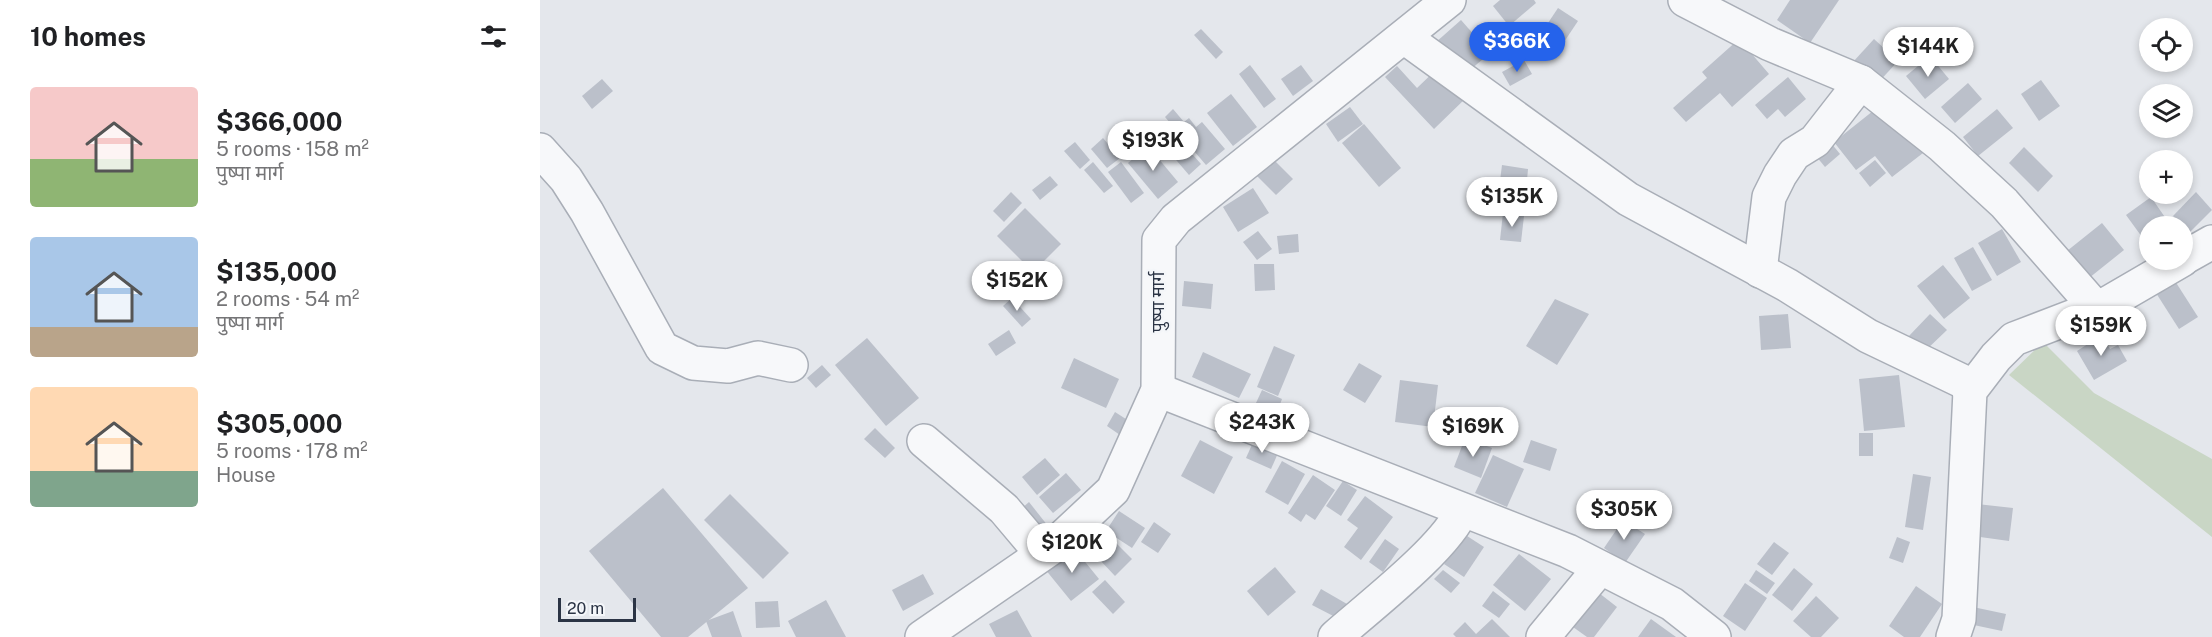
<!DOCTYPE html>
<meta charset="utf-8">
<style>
body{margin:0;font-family:"Public Sans","Noto Sans Devanagari",sans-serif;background:#f6f6f6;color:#202124;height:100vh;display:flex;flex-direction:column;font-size:22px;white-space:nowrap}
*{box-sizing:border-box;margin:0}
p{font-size:20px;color:#757577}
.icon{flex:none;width:33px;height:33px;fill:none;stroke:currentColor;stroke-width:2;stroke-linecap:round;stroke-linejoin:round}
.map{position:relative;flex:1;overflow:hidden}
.drawer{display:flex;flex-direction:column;background:#fff;width:540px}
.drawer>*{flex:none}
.fabs{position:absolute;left:1599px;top:18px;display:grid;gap:12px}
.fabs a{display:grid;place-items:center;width:54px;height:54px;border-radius:50%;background:#fff;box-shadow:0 3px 9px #0003;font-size:30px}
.scale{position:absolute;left:18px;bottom:15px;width:78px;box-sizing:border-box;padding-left:6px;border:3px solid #2b3445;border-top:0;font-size:16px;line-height:21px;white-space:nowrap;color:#2b3445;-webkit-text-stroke:4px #f4f6f9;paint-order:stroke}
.price{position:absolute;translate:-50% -51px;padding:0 14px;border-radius:21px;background:#fff;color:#222;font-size:20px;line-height:39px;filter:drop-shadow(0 2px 3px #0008)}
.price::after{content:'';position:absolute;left:50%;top:36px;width:18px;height:14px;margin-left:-9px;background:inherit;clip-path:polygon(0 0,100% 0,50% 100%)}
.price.on{background:#2563eb;color:#fff}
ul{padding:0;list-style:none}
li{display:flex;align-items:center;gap:18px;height:150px;padding:0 30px}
li span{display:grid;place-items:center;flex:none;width:168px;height:120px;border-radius:6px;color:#555}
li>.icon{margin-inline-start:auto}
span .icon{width:72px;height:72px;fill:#fffc;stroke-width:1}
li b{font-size:26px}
h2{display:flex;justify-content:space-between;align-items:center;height:72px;padding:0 30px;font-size:26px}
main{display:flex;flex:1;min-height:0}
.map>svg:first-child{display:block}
</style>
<main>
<section class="drawer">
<h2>10 homes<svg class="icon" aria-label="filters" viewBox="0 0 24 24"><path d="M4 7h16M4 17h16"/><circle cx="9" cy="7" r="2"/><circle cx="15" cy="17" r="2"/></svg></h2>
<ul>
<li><span style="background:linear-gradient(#f6c9c9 60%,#8fb573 0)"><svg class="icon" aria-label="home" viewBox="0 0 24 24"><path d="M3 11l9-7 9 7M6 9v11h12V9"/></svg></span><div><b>$366,000</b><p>5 rooms · 158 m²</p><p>पुष्पा मार्ग</p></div></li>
<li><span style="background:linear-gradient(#a9c7e8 75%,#b9a48a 0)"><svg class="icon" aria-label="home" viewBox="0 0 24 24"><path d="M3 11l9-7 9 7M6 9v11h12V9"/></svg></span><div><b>$135,000</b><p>2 rooms · 54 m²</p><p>पुष्पा मार्ग</p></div></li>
<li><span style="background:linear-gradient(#ffd9b3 70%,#7fa58c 0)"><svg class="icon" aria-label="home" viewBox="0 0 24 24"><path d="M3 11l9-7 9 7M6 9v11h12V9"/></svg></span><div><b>$305,000</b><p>5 rooms · 178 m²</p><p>House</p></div></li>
</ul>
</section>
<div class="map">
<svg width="1672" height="637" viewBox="0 0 1672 637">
<rect width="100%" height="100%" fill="#e4e7ec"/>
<path fill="#c9d6c5" d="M1503,342l51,51 118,66v78l-203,-162z"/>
<g fill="#bbc0ca">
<path d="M960,0h34l2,3 -27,23 -16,-20z"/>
<path d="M1250,0h49l-29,43 -33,-23z"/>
<path d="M1018,8l20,13 -14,21 -20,-13z"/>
<path d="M921,20l29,33 -27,23 -28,-33z"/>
<path d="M661,29l22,23 -7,7 -22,-24z"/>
<path d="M1199,39l30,35 -37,33 -12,-14 -34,29 -13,-14 34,-30 -5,-6z"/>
<path d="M1334,39l24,22 -21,23 -24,-22z"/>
<path d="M1390,56l19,23 -24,20 -19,-23z"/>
<path d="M984,60l8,14 -22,12 -8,-14z"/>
<path d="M710,65l26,34 -12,9 -25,-34z"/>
<path d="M761,65l12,16 -20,15 -12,-17z"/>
<path d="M857,66l20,22 23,-22 28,30 -34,33 -49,-52z"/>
<path d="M1248,77l18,22 -21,18 -7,-8 -11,10 -12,-14z"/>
<path d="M62,79l11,12 -21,18 -10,-13z"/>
<path d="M1501,80l19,26 -21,15 -18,-27z"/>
<path d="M1428,83l14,16 -27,24 -14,-16z"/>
<path d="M691,94l26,33 -24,19 -26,-33z"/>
<path d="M810,107l13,17 -25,18 -12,-18z"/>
<path d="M1338,107l22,28 5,-4 18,22 -31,24 -17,-21 -19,14 -22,-28z"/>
<path d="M633,109l11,13 5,-4 7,9 6,-5 23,27 -19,16 -41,-48z"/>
<path d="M1457,109l16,19 -35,28 -15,-19z"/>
<path d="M824,124l37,44 -22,19 -37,-44z"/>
<path d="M593,131l11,14 -17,13 -10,-14z"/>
<path d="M637,137l24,27 -12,11 -24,-28z"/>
<path d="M563,138l17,20 -13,10 -16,-19z"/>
<path d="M535,142l15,18 -10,9 -16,-18z"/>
<path d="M1291,143l9,11 -15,13 -9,-11z"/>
<path d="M608,146l30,36 -20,17 -30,-36z"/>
<path d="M1484,147l29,29 -15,16 -29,-29z"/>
<path d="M734,160l19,19 -17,16 -19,-19z"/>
<path d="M1335,160l11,13 -16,14 -11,-14z"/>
<path d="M553,162l20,24 -9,7 -20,-23z"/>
<path d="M581,162l23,31 -13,10 -23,-31z"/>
<path d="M962,165l26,4 -3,32 -27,-4z"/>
<path d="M510,176l8,9 -18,15 -8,-10z"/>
<path d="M713,188l16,25 -31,19 -15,-25z"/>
<path d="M471,192l11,11 -18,19 -11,-11z"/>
<path d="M1656,192l16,18 -23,23 -16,-17z"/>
<path d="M1611,197l20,29h-21v22l-24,-33z"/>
<path d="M485,208l36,36 -28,28 -36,-36z"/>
<path d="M963,213l21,3 -3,26 -21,-2z"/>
<path d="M1562,223l22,27 -35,28 -22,-27z"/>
<path d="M1462,229l19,33 -24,14 -19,-33z"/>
<path d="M718,231l14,18 -15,11 -14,-18z"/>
<path d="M758,234l1,18 -20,2 -2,-18z"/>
<path d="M1433,247l19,33 -20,11 -18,-33z"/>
<path d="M714,264h20l1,26 -20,1z"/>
<path d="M1403,265l27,33 -26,21 -27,-33z"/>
<path d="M644,281l29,3 -2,25 -29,-3z"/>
<path d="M1635,281l23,36 -19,12 -23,-36z"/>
<path d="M472,298l19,21 -9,8 -19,-21z"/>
<path d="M1015,299l34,15 -32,51 -31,-19z"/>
<path d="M1248,314l3,34 -30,2 -2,-34z"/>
<path d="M1390,314l17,16 -23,22 -16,-15z"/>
<path d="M469,330l7,13 -20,13 -8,-12z"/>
<path d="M1562,335l8,14 8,-4 9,16 -33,19 -17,-29z"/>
<path d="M327,338l52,60 -33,28 -51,-61z"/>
<path d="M734,346l21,9 -17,41 -21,-9z"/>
<path d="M663,352l48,22 -12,24 -47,-21z"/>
<path d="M534,358l45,21 -13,29 -45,-20z"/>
<path d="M819,363l23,13 -17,27 -22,-13z"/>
<path d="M282,365l9,10 -15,13 -9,-10z"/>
<path d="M1359,375l6,52 -41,4 -5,-52z"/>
<path d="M860,380l38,5 -5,42 -38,-5z"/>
<path d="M722,390l20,9 -5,13 -21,-9z"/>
<path d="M575,412l14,9 -9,14 -13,-9z"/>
<path d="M335,428l20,20 -10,10 -21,-19z"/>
<rect x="1319" y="433" width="14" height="23"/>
<path d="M925,438l27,10 -11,30 -27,-11z"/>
<path d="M660,440l33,17 -19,37 -33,-18z"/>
<path d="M714,440l25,11 -8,18 -25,-11z"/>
<path d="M991,440l26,9 -7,22 -27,-9z"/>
<path d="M953,455l31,14 -17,38 -32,-14z"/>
<path d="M505,458l15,17 -23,20 -15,-18z"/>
<path d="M742,461l23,13 -17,31 -23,-13z"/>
<path d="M526,473l15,17 -28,23 -14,-16z"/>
<path d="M1373,474l18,3 -8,53 -18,-3z"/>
<path d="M773,475l22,15 -20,30 -9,-6 -5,8 -13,-9z"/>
<path d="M803,481l14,9 -16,26 -15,-10z"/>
<path d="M123,488l85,100 -60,49h-27l-72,-86z"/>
<path d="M1096,490l27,15 -10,18 -27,-15z"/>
<path d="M190,494l59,59 -26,26 -59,-59z"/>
<path d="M825,496l28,21 -32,43 -17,-13 14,-19 -11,-8z"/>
<path d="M489,502l19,24 -7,6 -20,-23z"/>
<path d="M1437,504l36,4 -4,33 -36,-5z"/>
<path d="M579,511l26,17 -13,20 -26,-17z"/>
<path d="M1083,520l22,14 -20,29 -21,-15z"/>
<path d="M614,522l17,12 -13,19 -17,-11z"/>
<path d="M924,534l20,13 -20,30 -20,-13z"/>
<path d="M1357,537l13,5 -7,21 -14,-5z"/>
<path d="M845,539l14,10 -16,23 -14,-10z"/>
<path d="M1234,542l15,11 -17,22 -15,-11z"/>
<path d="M576,543l16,16 -17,17 -16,-17z"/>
<path d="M533,547l26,32 -28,22 -26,-32z"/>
<path d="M979,554l32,25 -26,32 -32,-26z"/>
<path d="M735,567l21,25 -28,24 -21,-25z"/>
<path d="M1254,568l19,16 -21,27 -20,-16z"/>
<path d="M903,570l17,13 -9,10 -17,-14z"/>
<path d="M1216,570l19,13 -8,11 -18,-13z"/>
<path d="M383,574l11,20 -31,17 -11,-21z"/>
<path d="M565,580l20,22 -12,12 -21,-22z"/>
<path d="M1205,583l22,15 -22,33 -22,-15z"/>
<path d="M1376,586l26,18 -22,33h-16l-15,-11z"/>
<path d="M781,589l26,15 -8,15 -27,-14z"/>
<path d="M953,591l17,13 -11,14 -17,-12z"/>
<path d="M1059,593l18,14 -23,30h-7l-14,-10z"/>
<path d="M1276,596l23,22 -18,19h-10l-18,-16z"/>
<path d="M286,600l20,37h-50l-8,-16z"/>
<path d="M238,601l2,26 -24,1 -1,-26z"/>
<path d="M1433,607l33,7 -4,17 -33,-7z"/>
<path d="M477,610l15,27h-36l-7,-13z"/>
<path d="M193,611l9,26h-30l-6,-16z"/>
<path d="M952,619l18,18h-54l-3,-3 12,-12 11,12z"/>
<path d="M1111,619l25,18h-38z"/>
</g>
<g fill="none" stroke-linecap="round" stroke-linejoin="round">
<g stroke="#a9aeb7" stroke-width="36">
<g id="minor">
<path d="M1145,0l85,44 91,38 81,64 62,57 92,105"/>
<path d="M864,37l224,162 159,86 81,51 96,46 6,9"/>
<path d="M0,150l26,29 21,33 75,136 31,15 35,3 30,-8 33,7"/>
<path d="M1642,259l30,-17"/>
<path d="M1220,271l9,-74 11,-22 14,-21 21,-13 46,-59"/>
<path d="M618,390l410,161 104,53 42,33"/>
<path d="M384,441l80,68 38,45"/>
<path d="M382,637l128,-88 63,-59 45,-100 1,-150 17,-21 273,-219"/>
<path d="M795,637c34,-30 112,-90 127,-127"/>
<path d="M1003,637l57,-69"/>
<path d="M1413,637l6,-18 11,-228 26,-34 18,-18 94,-36 74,-43"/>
</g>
</g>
<use href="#minor" stroke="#f7f8fa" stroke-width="33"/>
</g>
<g text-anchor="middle" stroke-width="5" stroke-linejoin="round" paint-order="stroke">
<g font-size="18" fill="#2b3445" stroke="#f4f6f9">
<text transform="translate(618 302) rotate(-90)" y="6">पुष्पा मार्ग</text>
</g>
</g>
</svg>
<div class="fabs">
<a><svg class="icon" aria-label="locate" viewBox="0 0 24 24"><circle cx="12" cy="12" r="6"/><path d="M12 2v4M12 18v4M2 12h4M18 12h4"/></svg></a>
<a><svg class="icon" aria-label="layers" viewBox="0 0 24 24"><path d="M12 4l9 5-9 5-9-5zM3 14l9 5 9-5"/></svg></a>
<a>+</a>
<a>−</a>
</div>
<div class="scale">20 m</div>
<b class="price on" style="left:977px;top:73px">$366K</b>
<b class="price" style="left:1388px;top:78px">$144K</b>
<b class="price" style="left:613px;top:172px">$193K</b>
<b class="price" style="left:972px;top:228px">$135K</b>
<b class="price" style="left:477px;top:312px">$152K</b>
<b class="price" style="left:1561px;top:357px">$159K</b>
<b class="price" style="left:722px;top:454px">$243K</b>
<b class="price" style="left:933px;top:458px">$169K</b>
<b class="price" style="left:1084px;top:541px">$305K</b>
<b class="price" style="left:532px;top:574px">$120K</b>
</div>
</main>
